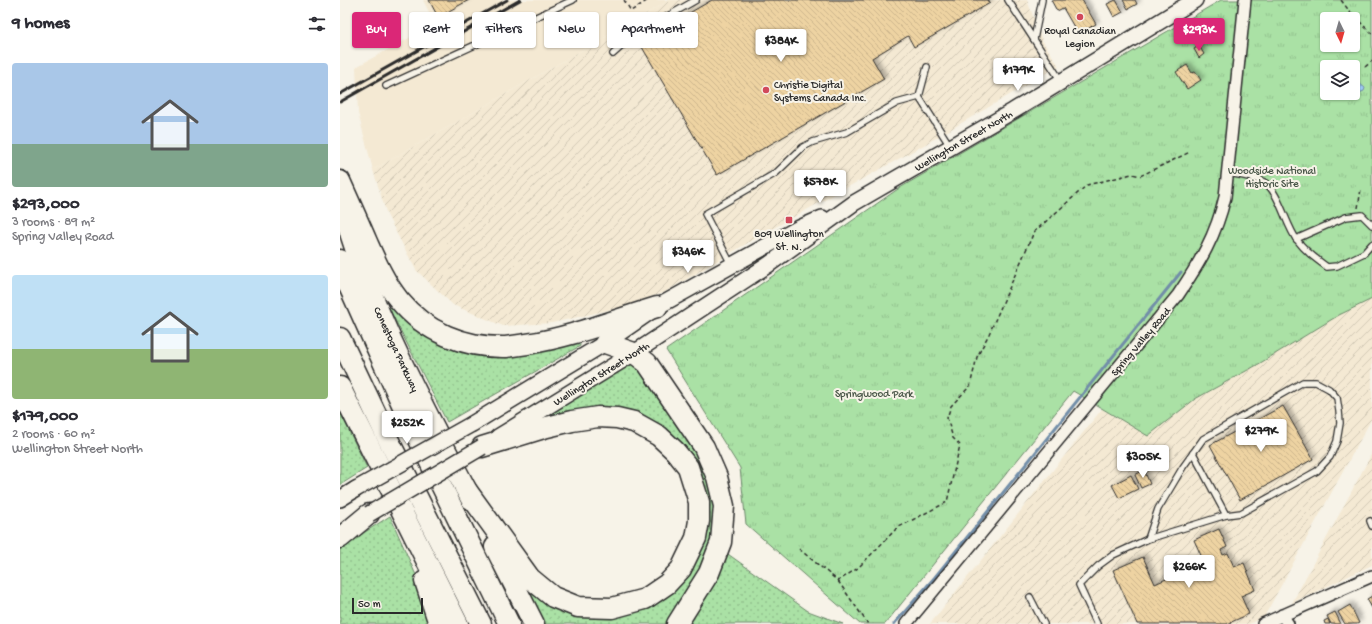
<!DOCTYPE html>
<meta charset="utf-8">
<style>
body{margin:0;font-family:"Gochi Hand",sans-serif;background:#f2f2f3;color:#2b2b33;height:100vh;display:flex;flex-direction:column;font-size:15px;white-space:nowrap}
*{box-sizing:border-box;margin:0}
p{font-size:13px;color:#7c7c81}
.icon{flex:none;width:22px;height:22px;fill:none;stroke:currentColor;stroke-width:2;stroke-linecap:round;stroke-linejoin:round}
.map{position:relative;flex:1;overflow:hidden}
.panel{display:flex;flex-direction:column;background:#fff;width:340px}
.panel>*{flex:none}
.banner{position:absolute;left:12px;top:12px;width:380px;height:36px;display:flex;gap:8px}
.needle{width:26px;rotate:175deg}
.tools{position:absolute;left:980px;top:12px;display:grid;gap:8px}
.tools a{display:grid;place-items:center;width:40px;height:40px;border-radius:4px;background:#fff;box-shadow:0 1px 3px #0004;font-size:20px}
.scale{position:absolute;left:12px;bottom:10px;width:71px;box-sizing:border-box;padding-left:4px;border:2px solid #2b2b2b;border-top:0;font-size:11px;line-height:14px;white-space:nowrap;color:#2b2b2b;-webkit-text-stroke:3px #f7f3e8;paint-order:stroke}
.price{position:absolute;translate:-50% -34px;padding:0 9px;border-radius:4px;background:#fff;color:#222;font-size:13px;line-height:26px;filter:drop-shadow(0 1px 2px #0008)}
.price::after{content:'';position:absolute;left:50%;top:24px;width:12px;height:9px;margin-left:-6px;background:inherit;clip-path:polygon(0 0,100% 0,50% 100%)}
.price.on{background:#db2777;color:#fff}
ul{padding:0;list-style:none}
li{display:grid;align-content:center;gap:8px;height:212px;padding:0 12px}
li span{display:grid;place-items:center;height:124px;border-radius:4px;color:#555}
li>.icon{margin-inline-start:auto}
span .icon{width:72px;height:72px;fill:#fffc;stroke-width:1}
li b{font-size:17px}
h2{display:flex;justify-content:space-between;align-items:center;height:48px;padding:0 12px;font-size:17px}
.chip{padding:0 14px;border-radius:4px;background:#fff;box-shadow:0 1px 3px #0004;font-size:14px;line-height:36px}
.chip.on{background:#db2777;color:#fff}
main{display:flex;flex:1;min-height:0}
.map>svg:first-child{display:block}
</style>
<main>
<section class="panel">
<h2>9 homes<svg class="icon" aria-label="filters" viewBox="0 0 24 24"><path d="M4 7h16M4 17h16"/><circle cx="9" cy="7" r="2"/><circle cx="15" cy="17" r="2"/></svg></h2>
<ul>
<li><span style="background:linear-gradient(#a9c7e8 65%,#7fa58c 0)"><svg class="icon" aria-label="home" viewBox="0 0 24 24"><path d="M3 11l9-7 9 7M6 9v11h12V9"/></svg></span><div><b>$293,000</b><p>3 rooms · 89 m²</p><p>Spring Valley Road</p></div></li>
<li><span style="background:linear-gradient(#bfe0f5 60%,#8fb573 0)"><svg class="icon" aria-label="home" viewBox="0 0 24 24"><path d="M3 11l9-7 9 7M6 9v11h12V9"/></svg></span><div><b>$179,000</b><p>2 rooms · 60 m²</p><p>Wellington Street North</p></div></li>
</ul>
</section>
<div class="map">
<svg width="1032" height="624" viewBox="0 0 1032 624">
<defs>
<pattern id="industrial-furrows" width="10" height="10" patternUnits="userSpaceOnUse"><rect width="10" height="10" fill="#f4e9d3"/><path d="M-1 1l2-2M0 10L10 0M9 11l2-2" fill="none" stroke="#d1c8b5"/></pattern>
<pattern id="grass-dots" width="8" height="8" patternUnits="userSpaceOnUse"><rect width="8" height="8" fill="#aae1a5"/><path d="M2 2h.1M6 6h.1" fill="none" stroke="#92c18e" stroke-width="1.8" stroke-linecap="round"/></pattern>
<pattern id="park-tufts" width="24" height="20" patternUnits="userSpaceOnUse"><rect width="24" height="20" fill="#aae1a5"/><path d="M3 7l-1-3M5 7V3M7 7l1-3M15 17l-1-3M17 17v-4M19 17l1-3" fill="none" stroke="#92c18e"/></pattern>
<pattern id="water-waves" width="16" height="10" patternUnits="userSpaceOnUse"><rect width="16" height="10" fill="#a0cffc"/><path d="M0 5q4-4 8 0t8 0" fill="none" stroke="#8ab2d8"/></pattern>
<pattern id="building-back-hatch" width="6" height="6" patternUnits="userSpaceOnUse"><rect width="6" height="6" fill="#eed3a2"/><path d="M-1 5l2 2M0 0l6 6M5-1l2 2" fill="none" stroke="#ccb58c"/></pattern>
<filter id="shadow"><feDropShadow dx="3.5" dy="-3.5" stdDeviation="2" flood-color="#0004"/></filter>
</defs>
<rect width="100%" height="100%" fill="#f7f3e8"/>
<filter id="ink" filterUnits="userSpaceOnUse"><feTurbulence type="fractalNoise" baseFrequency=".025" numOctaves="2"/><feDisplacementMap in="SourceGraphic" scale="8" xChannelSelector="R" yChannelSelector="G"/><feConvolveMatrix kernelMatrix="1 2 1 2 8 2 1 2 1" color-interpolation-filters="sRGB"/></filter>
<g filter="url(#ink)">
<path fill="#f4e9d3" d="M83,0h247l-297,170 -15,-57 -2,-46 79,-43z"/>
<g fill="url(#industrial-furrows)">
<path d="M330,0h357l15,40 17,26 -135,79 -163,90 -96,57 -43,15 -70,16 -49,3 -50,-21 -37,-35 -29,-55 -14,-45z"/>
<path d="M1032,299v119l-108,199 -15,7h-319l172,-215 46,27 47,-37 62,-34 82,-50z"/>
<path d="M1032,453v112l-80,38z"/>
</g>
<g fill="url(#grass-dots)" stroke="#6a8668">
<path d="M56,305l49,36 134,-3 1,8 -133,76 -58,-114z"/>
<path d="M291,362l10,5 57,79 17,40 -1,62 -42,76h-128l-16,-33 4,-2 19,12 111,-3 42,-95 -50,-79 -101,-3 -6,-5z"/>
<path d="M0,412l27,56 -27,17z"/>
<path d="M50,516l25,57 19,51h-94v-76z"/>
<path d="M385,552l83,59 35,13h-157z"/>
</g>
<path fill="url(#park-tufts)" stroke="#6a8668" fill-rule="evenodd" d="M881,0h151v299l-33,16 -82,50 -62,34 -47,37 -75,-45 -188,233h-25l-114,-100 -6,-56 -74,-118 232,-161zM987,19h26v26h-26zM987,67h26v26h-26z"/>
<path fill="url(#water-waves)" stroke="#718da8" d="M1017,83h2l6,5 -1,3 -5,2 -4,-3v-4z"/>
<g fill="none" stroke-linecap="round" stroke-linejoin="round">
<path stroke="#718da8" stroke-width="3" d="M554,624l41,-47 246,-305"/>
</g>
<g fill="url(#building-back-hatch)" stroke="#2b2b2b" filter="url(#shadow)">
<path d="M89,0h40l-31,17z"/>
<path d="M372,0h276l2,3 -76,44 -6,-11 -36,22 12,21 -167,96 -78,-133z"/>
<path d="M711,0h31l14,24 -18,10 -15,-26 -6,3z"/>
<path d="M776,0l7,12 -9,5 -7,-13z"/>
<path d="M783,0h12l2,4 -9,5z"/>
<path d="M859,46l5,8 -5,4 -5,-9z"/>
<path d="M847,65l5,8 3,-1 6,8 -14,9 -11,-17z"/>
<path d="M943,406l30,53 -73,41 -30,-55z"/>
<path d="M804,470l6,14 -9,4 -6,-13z"/>
<path d="M791,475l7,14 -19,9 -7,-13z"/>
<path d="M879,529l8,18 -6,3 2,5 5,-2 6,14 10,-4 11,27 -14,6 8,18 -22,10h-90l-24,-54 30,-13 12,27 49,-22 -10,-22z"/>
<path d="M1032,596v12l-5,-9z"/>
<path d="M1010,605l9,18 -2,1h-12l-7,-12z"/>
<path d="M995,612l6,12h-10l-4,-8z"/>
<path d="M988,619l2,5h-5l-1,-3z"/>
</g>
<g fill="none" stroke-linecap="round" stroke-linejoin="round">
<g stroke="#2b2b2b" stroke-width="8">
<g id="lane">
<path d="M668,0l53,81"/>
<path d="M694,39l8,-39"/>
<path d="M273,54l20,-18 63,-36"/>
<path d="M587,67l-8,30 31,49"/>
<path d="M46,86l187,-86"/>
<path d="M888,173c12,2 25,4 36,9 15,9 22,44 33,58 8,11 19,19 30,27l10,-1 27,-13 8,-9"/>
<path d="M956,239l50,-22 16,-2 10,10"/>
<path d="M391,264l-26,-50 71,-41 27,-26 10,-5 34,-10 50,-29 22,-6"/>
<path d="M853,453l33,62"/>
<path d="M1030,521l2,5"/>
<path d="M690,597l14,27"/>
<path d="M757,624l-18,-39 19,-19 15,-11 35,-16 78,-24 15,-2 76,-42 13,-14 7,-16 3,-18 -1,-12 -2,-13 -8,-9 -13,-7h-13l-100,57 -20,28 -25,42 -10,30"/>
</g>
</g>
<g stroke="#2b2b2b" stroke-width="14">
<g id="street">
<path d="M942,615l6,9"/>
<path d="M566,624l272,-329c22,-33 38,-59 47,-98l20,-197"/>
<path d="M923,624l109,-48"/>
</g>
</g>
<g stroke="#2b2b2b" stroke-width="18">
<g id="secondary">
<path d="M132,424l133,-81 52,-36 140,-78 25,-11"/>
<path d="M158,437l136,-84 134,-88 86,-62 159,-92 182,-111"/>
<path d="M0,499l16,-10"/>
</g>
</g>
<g stroke="#2b2b2b" stroke-width="23">
<g id="highway">
<path d="M0,181c9,20 18,40 27,61 9,20 18,41 32,58 26,32 66,48 107,47 7,-1 14,-2 21,-3 45,-7 87,-24 130,-37"/>
<path d="M0,196c26,108 81,205 131,303"/>
<path d="M0,260l8,24 57,127 104,213"/>
<path d="M0,338l45,95 96,191"/>
<path d="M265,343l29,10 13,10 57,84 13,30 7,29 -3,36 -12,31 -32,51"/>
<path d="M0,387l118,237"/>
<path d="M125,488l65,90 23,19 25,10 34,1 33,-9 22,-15 14,-15 15,-31 3,-17v-19l-11,-35 -13,-16 -16,-15 -25,-14 -17,-4 -19,-1 -26,4 -25,6 -65,20"/>
<path d="M0,538l29,-24"/>
<path d="M155,547l39,77"/>
<path d="M85,581l14,43"/>
</g>
</g>
<g stroke="#2b2b2b" stroke-width="1.5" stroke-dasharray="4 3" stroke-linecap="butt">
<path d="M284,0l7,11 17,-11"/>
<path d="M1001,0l9,12 22,22"/>
<path d="M1025,67l7,-6"/>
<path d="M1018,208l3,-19"/>
<path d="M459,549l39,32 20,-13 39,-40 50,-26 13,-57 -7,-7 -6,-20 4,-12 19,-20 7,-29 12,-23 45,-102 53,-47 45,-11 8,2 50,-24"/>
<path d="M498,581l30,43"/>
</g>
<use href="#lane" stroke="#f7f3e8" stroke-width="5.5"/>
<use href="#street" stroke="#f7f3e8" stroke-width="11"/>
<use href="#secondary" stroke="#f7f3e8" stroke-width="15"/>
<use href="#highway" stroke="#f7f3e8" stroke-width="20"/>
<g stroke="#2b2b2b" stroke-width="3">
<path d="M0,94l167,-94"/>
<path d="M0,102l180,-102"/>
</g>
<g stroke="#2b2b2b" stroke-width="18" stroke-linecap="butt">
<g id="secondary-bridge">
<path d="M16,489l116,-65"/>
<path d="M29,514l113,-67"/>
</g>
</g>
<use href="#secondary-bridge" stroke="#f7f3e8" stroke-width="15"/>
</g>
</g>
<g fill="#d1495b" stroke="#f7f3e8" stroke-width="1.5">
<circle cx="740" cy="17" r="4"/>
<circle cx="426" cy="90" r="4"/>
<rect x="445" y="216" width="8" height="8" rx="2"/>
</g>
<g text-anchor="middle" stroke-width="4" stroke-linejoin="round" paint-order="stroke">
<g font-size="11" fill="#2b2b2b" stroke="#f7f3e8">
<text x="740" y="34">Royal Canadian<tspan x="740" dy="13">Legion</tspan></text>
<text x="434" y="88" text-anchor="start">Christie Digital<tspan x="434" dy="13">Systems Canada Inc.</tspan></text>
<text x="449" y="237">809 Wellington<tspan x="449" dy="13">St. N.</tspan></text>
</g>
<g font-size="11" fill="#2b2b2b" stroke="#f7f3e8">
<text transform="translate(623 140) rotate(-30)" y="4">Wellington Street North</text>
<text transform="translate(800 341) rotate(-50)" y="4">Spring Valley Road</text>
<text transform="translate(57 349) rotate(65)" y="4">Conestoga Parkway</text>
<text transform="translate(261 373) rotate(-32)" y="4">Wellington Street North</text>
</g>
<g font-size="11" fill="#4b584a" stroke="#f7f3e8">
<text x="932" y="174">Woodside National<tspan x="932" dy="13">Historic Site</tspan></text>
<text x="534" y="397">Springwood Park</text>
</g>
</g>
</svg>
<div class="tools">
<a><svg class="needle" viewBox="-14 -14 28 28"><path d="M0-13l5 13h-10z" fill="#e53935"/><path d="M0 13l5-13h-10z" fill="#7c7c81"/></svg></a>
<a><svg class="icon" aria-label="layers" viewBox="0 0 24 24"><path d="M12 4l9 5-9 5-9-5zM3 14l9 5 9-5"/></svg></a>
</div>
<div class="scale">50 m</div>
<b class="price on" style="left:859px;top:52px">$293K</b>
<b class="price" style="left:441px;top:63px">$384K</b>
<b class="price" style="left:678px;top:92px">$179K</b>
<b class="price" style="left:480px;top:204px">$578K</b>
<b class="price" style="left:348px;top:274px">$346K</b>
<b class="price" style="left:67px;top:445px">$252K</b>
<b class="price" style="left:921px;top:453px">$279K</b>
<b class="price" style="left:803px;top:479px">$305K</b>
<b class="price" style="left:849px;top:589px">$266K</b>
<div class="banner">
<a class="chip on">Buy</a>
<a class="chip">Rent</a>
<a class="chip">Filters</a>
<a class="chip">New</a>
<a class="chip">Apartment</a>
</div>
</div>
</main>
